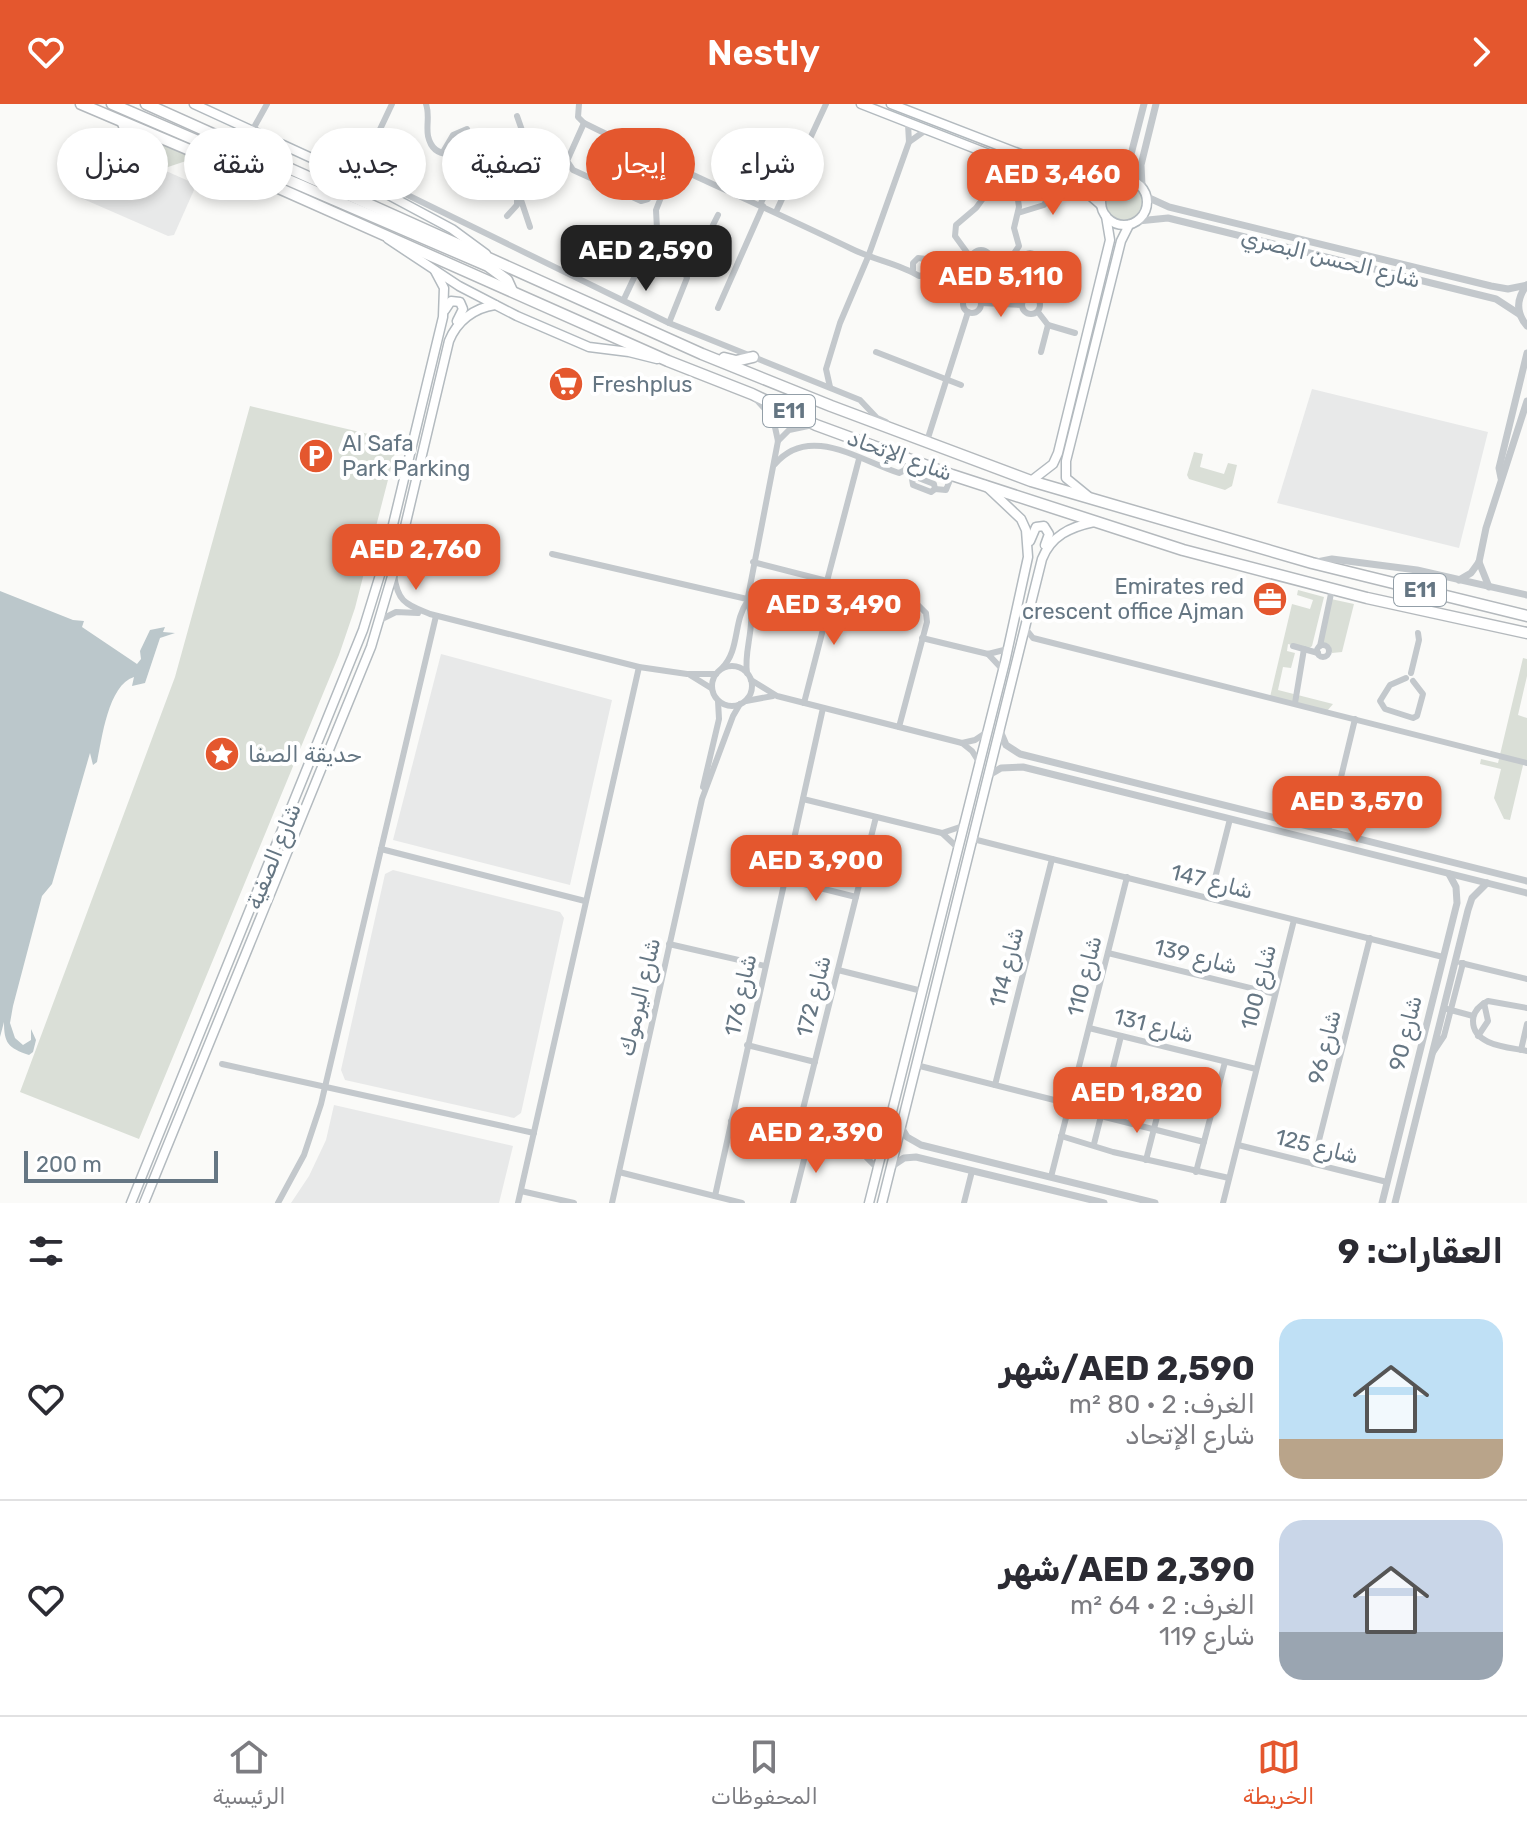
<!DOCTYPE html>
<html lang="ar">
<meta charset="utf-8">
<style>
body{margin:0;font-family:Rubik,Cairo,sans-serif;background:#f2f2f3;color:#2b2b33;direction:rtl;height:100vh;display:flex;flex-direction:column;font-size:30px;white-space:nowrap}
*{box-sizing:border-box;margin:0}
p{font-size:26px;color:#7c7c81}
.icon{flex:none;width:44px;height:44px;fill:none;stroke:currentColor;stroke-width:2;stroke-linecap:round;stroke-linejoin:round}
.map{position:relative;height:1099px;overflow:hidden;direction:ltr}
.panel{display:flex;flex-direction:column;background:#fff;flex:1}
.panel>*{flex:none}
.top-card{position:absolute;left:24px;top:24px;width:800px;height:72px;direction:rtl;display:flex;gap:16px}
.scale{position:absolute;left:24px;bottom:20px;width:194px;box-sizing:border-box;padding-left:8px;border:4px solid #657683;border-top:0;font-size:22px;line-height:28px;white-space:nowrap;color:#657683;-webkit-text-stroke:6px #fff;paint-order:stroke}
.price{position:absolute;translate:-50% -68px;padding:0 18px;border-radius:16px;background:#e4572e;color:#fff;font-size:26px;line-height:52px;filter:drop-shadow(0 2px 4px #0008)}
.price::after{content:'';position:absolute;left:50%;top:48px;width:24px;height:18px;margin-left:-12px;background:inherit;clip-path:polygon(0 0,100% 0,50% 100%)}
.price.on{background:#222;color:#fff}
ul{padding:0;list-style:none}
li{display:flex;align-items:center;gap:24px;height:200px;padding:0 24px}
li+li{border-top:2px solid #e1e1e2}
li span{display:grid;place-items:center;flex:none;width:224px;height:160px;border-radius:24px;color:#555}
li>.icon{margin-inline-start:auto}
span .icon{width:96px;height:96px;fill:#fffc;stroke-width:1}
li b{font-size:34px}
h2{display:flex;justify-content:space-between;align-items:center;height:96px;padding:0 24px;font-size:34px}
.chip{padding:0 28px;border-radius:36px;background:#fff;box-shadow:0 4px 12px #0003;font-size:28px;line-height:72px}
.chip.on{background:#e4572e;color:#fff}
header{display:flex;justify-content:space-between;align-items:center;height:104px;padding:0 24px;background:#e4572e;color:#fff;font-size:36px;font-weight:600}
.tabs{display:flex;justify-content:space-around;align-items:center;height:112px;border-top:2px solid #e1e1e2;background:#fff;font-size:22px;color:#7c7c81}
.tabs a{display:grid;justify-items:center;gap:4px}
.tabs .on{color:#e4572e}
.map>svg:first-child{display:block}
</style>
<header><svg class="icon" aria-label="forward" viewBox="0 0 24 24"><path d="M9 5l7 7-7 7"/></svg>Nestly<svg class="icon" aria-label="heart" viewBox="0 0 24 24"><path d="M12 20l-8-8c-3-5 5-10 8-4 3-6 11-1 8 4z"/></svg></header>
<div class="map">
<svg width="1527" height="1099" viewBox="0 0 1527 1099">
<rect width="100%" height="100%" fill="#fafaf8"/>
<g fill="#e8e9e9">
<path d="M107,41l84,37 3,8 -20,45 -6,1 -87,-38z"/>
<path d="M1312,285l176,43 -29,116 -182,-45z"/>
<path d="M441,550l171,46 -42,185 -177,-45z"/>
<path d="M393,766l167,42 4,6 -43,195 -7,5 -169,-38 -4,-10 44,-196z"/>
<path d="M334,1001l179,41 -14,57h-208l18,-27 17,-36z"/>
</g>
<g fill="#dadfd7">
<path d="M135,28l60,26 -30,10 -23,-10z"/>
<circle cx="1123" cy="100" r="20"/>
<path d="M250,302l148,35 -43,167 -16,47 -200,484 -119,-47 155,-415z"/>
<path d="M1194,348l9,2 -3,13 24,7 4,-11 9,2 -5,21 -7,4 -36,-11 -2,-4z"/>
<path d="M1298,486l26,7 -12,49 -4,3 -20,-5 -1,7 8,2 -4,15 -8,-1 -5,23 55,14 -6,7 -57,-14 22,-93 18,5 3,-9 -16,-5z"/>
<path d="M1331,495l23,5 -12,48 -10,1 -3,-7 -9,-4z"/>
<path d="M1523,554l4,1v17l-9,39 9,3v43h-3l-14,59 -6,-1 -10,-21 7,-29 -21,-5 1,-5 17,4z"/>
</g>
<path fill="#bbc7cb" d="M0,487l73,29 11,1 -2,6 55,37 4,-5 -1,-8 10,-21 15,-3 -2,5 12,1 -15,5 -15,45 -13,3 2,-9c-26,8 -32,62 -37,85l-4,3 -3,-12 -38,131 -10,12 -29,110 -3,17 5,15 8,7 8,-5v-11l5,11 -3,12 -4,3c-21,-7 -25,-12 -25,-33l-4,15z"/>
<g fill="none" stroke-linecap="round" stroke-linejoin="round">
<g stroke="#b3babf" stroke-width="11">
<g id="secondary">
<path d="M194,0l174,80 84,45 34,25"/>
<path d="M861,0l225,88 15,13"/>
<path d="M891,0l202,78 18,1"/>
<circle cx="1124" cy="98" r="23"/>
<path d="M388,135l71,47 58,30 72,31 40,5 28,7"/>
<path d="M445,206l6,-9 9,1 3,7 -6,12"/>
<path d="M1031,377l22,-17 5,-11 52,-213 -4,-24"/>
<path d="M1088,392l-22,-18v-17l55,-220 8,-16"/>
<path d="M1030,437l6,-14 8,-1 5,8 -4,11"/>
<path d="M131,1099l232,-573 21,-68 59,-245 1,-29 -9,-17"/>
<path d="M144,1099l227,-556 27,-91 51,-215c8,-20 25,-33 46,-36"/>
<path d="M869,1099l136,-541 23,-105 -2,-27 -5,-11 -36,-34"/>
<path d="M882,1099l160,-644c9,-23 28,-32 52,-37"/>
</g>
</g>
<g stroke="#b4b9bd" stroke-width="13">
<g id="trunk">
<path d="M81,0l184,78 403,179 84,33 64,31 136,50 231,75 184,48 160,35"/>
<path d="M112,0l376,162 19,14 5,11"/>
<path d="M146,0l556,250 129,52 200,75 281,82 215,53"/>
<path d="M123,19l6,17"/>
<path d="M206,73l12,-4 10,-7"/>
<path d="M724,254l12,3 17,-4"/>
</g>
</g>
<g stroke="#c3c8cc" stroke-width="6">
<path d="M426,0c4,11 0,21 2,32 8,36 54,8 71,-1l7,4 1,6 -5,5 -7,-1 -3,-10"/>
<path d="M579,0l-1,13 6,6c88,44 179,83 268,126 22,11 48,15 67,27l9,-2 2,-9 -4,-6 -8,-1 -5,5v7"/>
<path d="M584,19l-17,38 6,9 68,31 7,-2 17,-35"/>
<path d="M252,27l15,-27"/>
<path d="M909,38l17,-12"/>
<path d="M754,43l-11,27 25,14"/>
<path d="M472,46l17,29 38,-11 5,-9 -15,-43"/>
<path d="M502,46l9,23"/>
<path d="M443,48l10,-17 14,-6"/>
<path d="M342,67l13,-3 10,-7"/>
<path d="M512,69l18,54"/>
<path d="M368,80l-3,-23 27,-57"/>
<path d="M375,84l14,-2 280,137 191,77 17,18 9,4"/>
<path d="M760,101l15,-31"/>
<path d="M776,108l50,-108"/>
<path d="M1018,109l26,-8 14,-24"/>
<path d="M507,112l10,-11v-9"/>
<circle cx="981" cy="156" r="10"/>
<circle cx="1030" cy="155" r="6"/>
<path d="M699,149l20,9 4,-1 -1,-6 -19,-9"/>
<path d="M971,154l-16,-22 1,-11 20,-17 14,-19 13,-1 12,7 3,5 1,7 -5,21 5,18 -6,9 -24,11"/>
<path d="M928,170l36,26"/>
<circle cx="972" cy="200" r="9"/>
<path d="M974,191l5,-26"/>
<circle cx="1031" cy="201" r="9"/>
<path d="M624,195l33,-70 -1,-19 17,-43"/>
<path d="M981,199l41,2"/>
<path d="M718,204l45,-102"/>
<path d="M1038,208l10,13 27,8"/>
<path d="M669,219l18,-45 -3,-7 -12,-7 -1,-7 6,-8 17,6 5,-2 19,-38"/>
<path d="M876,248l85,33"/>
<path d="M1041,248l7,-27"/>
<path d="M830,283l-4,-18 14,-46 28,-66 41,-115 -1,-18"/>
<path d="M778,337l11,-11 24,-5"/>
<path d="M927,337l41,-129"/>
<path d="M775,360c34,-40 84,-4 124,9l6,-3 3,-11"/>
<path d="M916,373l18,7 1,5 -4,3 -18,-7 -1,-6z"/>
<path d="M935,385l11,1 6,-15"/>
<path d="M552,450l195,45"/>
<path d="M753,458l164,42 9,9 1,9 -28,105"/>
<path d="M394,471c4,28 12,29 36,39l209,53 48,7h29"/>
<path d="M827,477l32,-122"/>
<path d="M747,498c11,19 -4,48 0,71"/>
<path d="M380,516l16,-8 22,1"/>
<path d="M1025,524l8,10 494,125"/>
<path d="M922,534l66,16 20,-5"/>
<circle cx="1323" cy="547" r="6"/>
<path d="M1293,542l25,7"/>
<path d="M1320,542l12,-57"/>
<path d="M988,550l15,16"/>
<circle cx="732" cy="582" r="20"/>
<path d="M722,564c18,-18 11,-46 25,-66l31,-161 -5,-23 -19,-21"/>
<path d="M1411,569l8,-33 -1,-7"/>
<path d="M690,571l21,13"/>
<path d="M1406,574l-16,7 -10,16 5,8 28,9 4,-2 6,-22 -10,-13"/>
<path d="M751,576l26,16 185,47 10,8 7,11"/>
<path d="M746,597l27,-5"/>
<path d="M804,599l31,-120"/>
<path d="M1295,599l9,-54"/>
<path d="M962,639l13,-3 12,-8"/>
<path d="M703,683l16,-68 -1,-18"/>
<path d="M803,695l139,34 16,15"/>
<path d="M1328,727l27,-112"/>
<path d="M942,729l21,-7"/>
<path d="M973,735l470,118"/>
<path d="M381,745l204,52"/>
<path d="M784,775l72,18"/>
<path d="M1210,794l20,-79"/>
<path d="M669,840l96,22"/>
<path d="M1108,849l167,41"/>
<path d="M1461,859l66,16"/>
<path d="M838,866l84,21"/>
<path d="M1527,904l-39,-7c-8,4 -15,10 -15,20 0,25 36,26 54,30"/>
<path d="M1447,905l26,7"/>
<path d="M1089,924l167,41"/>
<path d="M1478,932l10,-15 -4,-18"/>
<path d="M747,941l68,17"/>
<path d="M1521,946l6,-26"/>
<path d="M1432,950l12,-18 19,-73"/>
<path d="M222,960l312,69"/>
<path d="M916,961l154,39"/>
<path d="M995,981l57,-226"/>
<path d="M1101,1012l103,26"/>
<path d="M731,1017l131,32 15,15"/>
<path d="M1061,1032l52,16 116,26"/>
<path d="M796,1033l80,-320"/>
<path d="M1094,1040l27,-108"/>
<path d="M1238,1041l149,37"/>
<path d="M862,1049l21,-8"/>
<path d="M1146,1056l11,-43"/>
<path d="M1313,1060l57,-226"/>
<path d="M619,1068l123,31"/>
<path d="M1196,1068l29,-110"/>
<path d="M1051,1073l76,-300"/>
<path d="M521,1087l53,12"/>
<path d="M715,1092l108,-488"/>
<path d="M278,1099l26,-48 17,-51 115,-488"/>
<path d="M518,1099l121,-536"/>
<path d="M612,1099l90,-404 31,-83 7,-12"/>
<path d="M793,1099l16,-63"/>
<path d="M964,1099l8,-32"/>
<path d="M1223,1099l71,-283"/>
</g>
<g stroke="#c3c8cc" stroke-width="7">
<path d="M1120,75l8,-13 16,-62"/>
<path d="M1142,82l-1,-21 15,-61"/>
<path d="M1147,93l22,10 322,79 17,3 19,-4"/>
<path d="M1138,117l30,-3 328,81 23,15"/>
<path d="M1527,181c-11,14 -11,28 0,41"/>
<path d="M1501,374l-2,-10 28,-115"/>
<path d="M1317,458l15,-3 85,11 110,25"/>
<path d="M1479,458l10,25"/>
<path d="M1459,476l12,-7 8,-11 7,-34 41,-127"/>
<path d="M1000,627l6,14 14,9 507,127"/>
<path d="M989,671l12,-7 22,-1 504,126"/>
<path d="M901,1023l6,10 14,8 234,58"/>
<path d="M892,1062l12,-8 12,-1 188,46"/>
<path d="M1382,1099l75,-300 -1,-16 -7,-13"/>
<path d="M1395,1099l73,-293 4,-12 15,-15"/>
</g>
<use href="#secondary" stroke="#fff" stroke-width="8"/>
<use href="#trunk" stroke="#fff" stroke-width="10"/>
</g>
<defs>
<g id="supermarket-disc" transform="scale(1.8)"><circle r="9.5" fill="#e4572e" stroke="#fff"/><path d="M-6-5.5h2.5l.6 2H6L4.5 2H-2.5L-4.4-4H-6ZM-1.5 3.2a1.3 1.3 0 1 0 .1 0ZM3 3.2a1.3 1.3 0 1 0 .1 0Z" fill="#fff"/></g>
<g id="parking-disc" transform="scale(1.8)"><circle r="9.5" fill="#e4572e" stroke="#fff"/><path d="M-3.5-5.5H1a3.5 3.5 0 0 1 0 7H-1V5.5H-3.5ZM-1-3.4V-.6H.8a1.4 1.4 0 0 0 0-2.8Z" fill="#fff"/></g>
<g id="office-disc" transform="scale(1.8)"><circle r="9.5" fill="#e4572e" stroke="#fff"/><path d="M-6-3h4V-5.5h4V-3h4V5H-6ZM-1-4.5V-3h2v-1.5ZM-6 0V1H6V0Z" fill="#fff"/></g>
<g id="sight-disc" transform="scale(1.8)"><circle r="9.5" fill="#e4572e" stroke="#fff"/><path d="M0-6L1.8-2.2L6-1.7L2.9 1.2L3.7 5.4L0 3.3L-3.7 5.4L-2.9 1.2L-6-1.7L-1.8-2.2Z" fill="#fff"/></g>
</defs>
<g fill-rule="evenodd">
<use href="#supermarket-disc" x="566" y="280"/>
<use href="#parking-disc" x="316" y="352"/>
<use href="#office-disc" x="1270" y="495"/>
<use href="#sight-disc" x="222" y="650"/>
</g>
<g text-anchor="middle" stroke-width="8" stroke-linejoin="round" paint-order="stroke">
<g fill="#fff" stroke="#939fa8" stroke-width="2">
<rect x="763" y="291" width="52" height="32" rx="6"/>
<rect x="1394" y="470" width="52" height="32" rx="6"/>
</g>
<g font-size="20" font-weight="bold" fill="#657683">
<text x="789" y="314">E11</text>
<text x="1420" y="493">E11</text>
</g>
<g font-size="22" fill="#657683" stroke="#fff">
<text transform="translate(1331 154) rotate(14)" y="8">شارع الحسن البصري</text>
<text transform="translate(900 351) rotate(20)" y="8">شارع الإتحاد</text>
<text transform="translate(273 752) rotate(-68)" y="8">شارع الصفية</text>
<text transform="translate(1212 777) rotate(14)" y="8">شارع 147</text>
<text transform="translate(1196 852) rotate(14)" y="8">شارع 139</text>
<text transform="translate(1006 863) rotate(-76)" y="8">شارع 114</text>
<text transform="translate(1084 872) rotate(-76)" y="8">شارع 110</text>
<text transform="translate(1258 883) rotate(-76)" y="8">شارع 100</text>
<text transform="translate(740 891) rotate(-78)" y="8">شارع 176</text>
<text transform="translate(813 892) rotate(-76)" y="8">شارع 172</text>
<text transform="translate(639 893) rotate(-77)" y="8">شارع اليرموك</text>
<text transform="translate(1154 921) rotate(14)" y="8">شارع 131</text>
<text transform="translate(1405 929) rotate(-76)" y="8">شارع 90</text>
<text transform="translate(1324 943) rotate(-76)" y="8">شارع 96</text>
<text transform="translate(1317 1042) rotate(14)" y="8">شارع 125</text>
</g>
<g font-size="22" fill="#657683" stroke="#fff" text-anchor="start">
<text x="592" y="288">Freshplus</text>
<text x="342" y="347">Al Safa<tspan x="342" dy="25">Park Parking</tspan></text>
<text x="1244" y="490" text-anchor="end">Emirates red<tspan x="1244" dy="25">crescent office Ajman</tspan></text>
<text x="248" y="658">حديقة الصفا</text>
</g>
</g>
</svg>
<div class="scale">200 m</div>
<b class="price" style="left:1053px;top:113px">AED 3,460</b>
<b class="price on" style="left:646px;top:189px">AED 2,590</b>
<b class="price" style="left:1001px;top:215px">AED 5,110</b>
<b class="price" style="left:416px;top:488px">AED 2,760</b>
<b class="price" style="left:834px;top:543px">AED 3,490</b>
<b class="price" style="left:1357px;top:740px">AED 3,570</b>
<b class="price" style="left:816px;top:799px">AED 3,900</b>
<b class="price" style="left:1137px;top:1031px">AED 1,820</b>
<b class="price" style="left:816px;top:1071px">AED 2,390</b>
<div class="top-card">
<a class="chip">شراء</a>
<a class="chip on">إيجار</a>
<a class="chip">تصفية</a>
<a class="chip">جديد</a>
<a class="chip">شقة</a>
<a class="chip">منزل</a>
</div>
</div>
<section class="panel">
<h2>العقارات: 9<svg class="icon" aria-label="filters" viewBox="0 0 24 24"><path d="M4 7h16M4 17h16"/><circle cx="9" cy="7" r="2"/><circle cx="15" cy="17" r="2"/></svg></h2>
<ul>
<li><span style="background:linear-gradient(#bfe0f5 75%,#b9a48a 0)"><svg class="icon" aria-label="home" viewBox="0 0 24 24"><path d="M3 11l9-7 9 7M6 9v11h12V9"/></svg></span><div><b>AED 2,590/شهر</b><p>الغرف: 2 · 80 m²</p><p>شارع الإتحاد</p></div><svg class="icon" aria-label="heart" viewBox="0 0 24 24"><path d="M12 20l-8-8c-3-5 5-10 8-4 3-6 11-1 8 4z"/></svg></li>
<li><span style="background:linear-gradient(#c9d6e8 70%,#9aa5b1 0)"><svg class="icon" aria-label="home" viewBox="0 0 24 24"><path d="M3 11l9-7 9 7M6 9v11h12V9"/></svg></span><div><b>AED 2,390/شهر</b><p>الغرف: 2 · 64 m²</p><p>شارع 119</p></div><svg class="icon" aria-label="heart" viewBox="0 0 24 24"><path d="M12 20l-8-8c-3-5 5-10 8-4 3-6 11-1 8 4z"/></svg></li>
</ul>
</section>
<nav class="tabs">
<a class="on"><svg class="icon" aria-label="map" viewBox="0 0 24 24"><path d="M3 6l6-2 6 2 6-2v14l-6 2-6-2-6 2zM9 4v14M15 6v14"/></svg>الخريطة</a>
<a><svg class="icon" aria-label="saved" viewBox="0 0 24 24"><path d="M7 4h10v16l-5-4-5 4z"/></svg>المحفوظات</a>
<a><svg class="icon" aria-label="home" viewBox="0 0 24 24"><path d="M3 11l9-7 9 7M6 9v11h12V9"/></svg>الرئيسية</a>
</nav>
